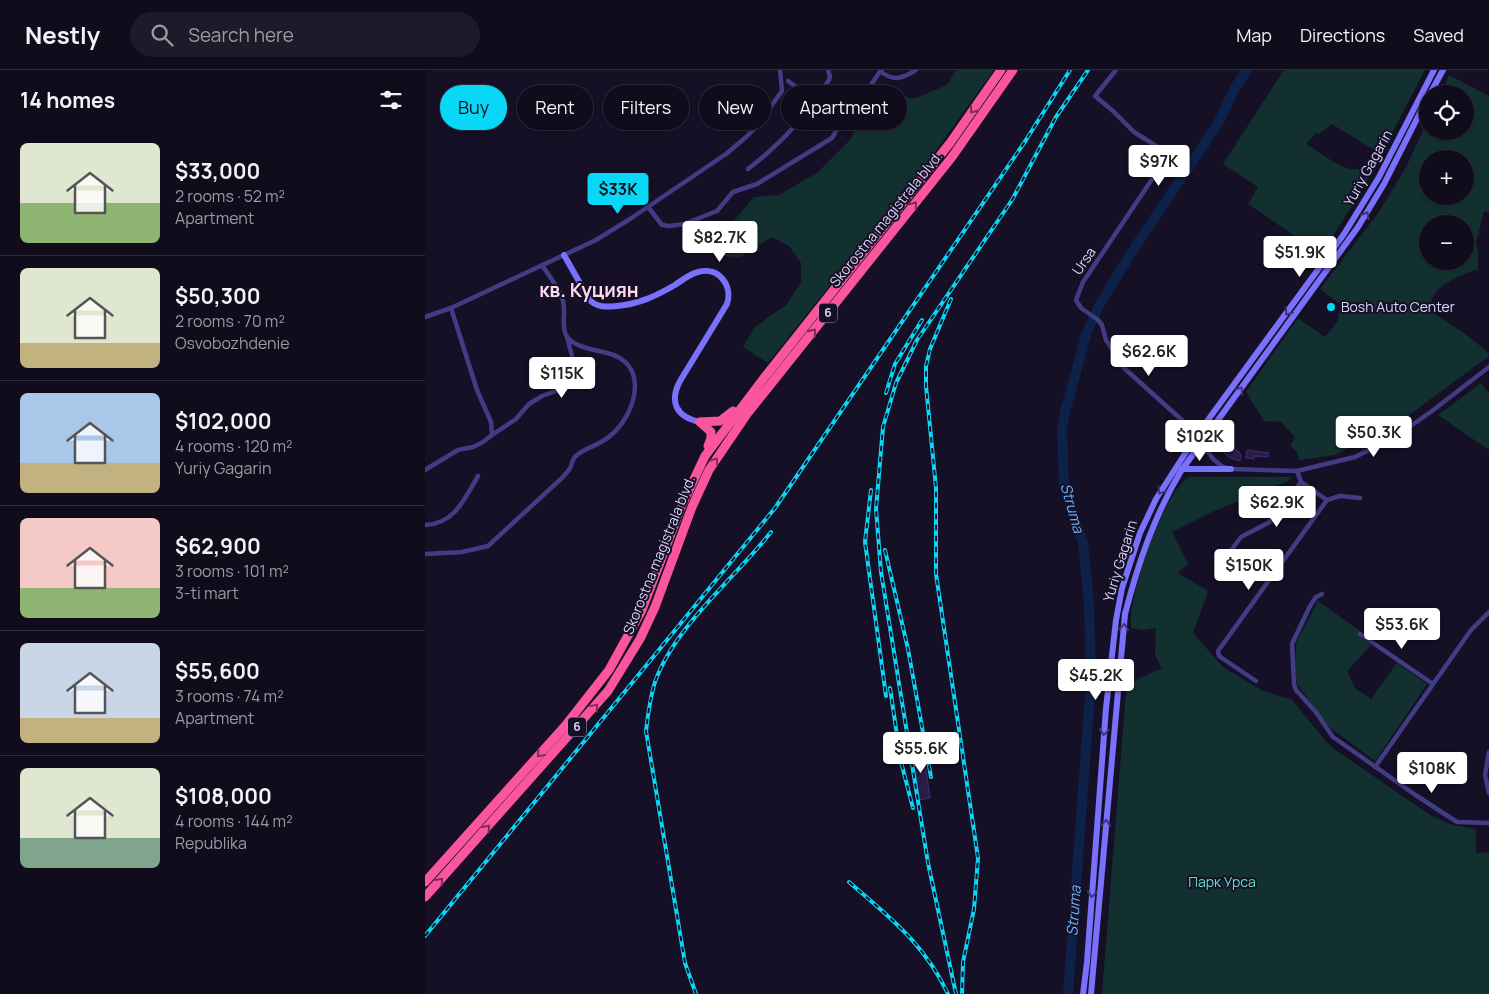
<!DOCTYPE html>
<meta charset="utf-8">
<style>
body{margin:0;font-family:Manrope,sans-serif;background:#1e1a29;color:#f1f3f6;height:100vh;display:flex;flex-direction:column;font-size:19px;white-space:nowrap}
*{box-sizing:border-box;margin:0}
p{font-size:16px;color:#9c9ba3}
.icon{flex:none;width:28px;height:28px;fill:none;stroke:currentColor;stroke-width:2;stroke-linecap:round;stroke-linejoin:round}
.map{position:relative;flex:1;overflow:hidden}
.drawer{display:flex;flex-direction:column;background:#100c1c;width:425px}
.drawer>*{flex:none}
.top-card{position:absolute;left:15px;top:15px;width:475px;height:45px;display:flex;gap:10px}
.tools{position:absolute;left:994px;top:15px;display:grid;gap:10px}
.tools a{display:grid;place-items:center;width:55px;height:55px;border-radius:50%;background:#100c1c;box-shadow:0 1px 4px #0004,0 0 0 1px #302c3b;font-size:25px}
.price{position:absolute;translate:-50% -42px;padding:0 11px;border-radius:5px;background:#fff;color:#222;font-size:16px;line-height:32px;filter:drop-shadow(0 1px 2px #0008)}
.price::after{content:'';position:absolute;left:50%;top:30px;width:15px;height:11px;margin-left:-8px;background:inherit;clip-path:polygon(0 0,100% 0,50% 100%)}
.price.current{background:#08d7f8;color:#111}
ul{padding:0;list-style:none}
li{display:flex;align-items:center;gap:15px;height:125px;padding:0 20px}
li+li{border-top:1px solid #302c3b}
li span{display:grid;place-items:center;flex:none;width:140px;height:100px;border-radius:8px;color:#555}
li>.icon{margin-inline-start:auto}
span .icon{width:60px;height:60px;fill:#fffc;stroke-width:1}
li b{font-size:21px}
h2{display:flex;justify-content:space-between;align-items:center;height:60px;padding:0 20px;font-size:21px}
.tag{padding:0 18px;border-radius:22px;background:#100c1c;box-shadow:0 1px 4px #0004,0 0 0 1px #302c3b;font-size:18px;line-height:45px}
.tag.current{background:#08d7f8;color:#111}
header{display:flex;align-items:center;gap:30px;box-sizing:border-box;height:70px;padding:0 25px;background:#100c1c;border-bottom:1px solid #302c3b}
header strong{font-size:24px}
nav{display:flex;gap:28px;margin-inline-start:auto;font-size:18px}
.search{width:350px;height:45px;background:#1e1a29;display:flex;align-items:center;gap:12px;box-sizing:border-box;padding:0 18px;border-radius:28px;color:#9c9ba3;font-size:19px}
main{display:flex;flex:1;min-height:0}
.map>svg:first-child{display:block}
</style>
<header>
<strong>Nestly</strong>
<div class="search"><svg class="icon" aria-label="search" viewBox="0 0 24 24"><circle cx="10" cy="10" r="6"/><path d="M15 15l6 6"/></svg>Search here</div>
<nav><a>Map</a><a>Directions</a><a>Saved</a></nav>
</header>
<main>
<section class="drawer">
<h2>14 homes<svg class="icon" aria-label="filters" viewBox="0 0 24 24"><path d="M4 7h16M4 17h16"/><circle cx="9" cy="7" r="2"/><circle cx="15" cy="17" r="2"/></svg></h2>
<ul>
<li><span style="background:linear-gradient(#dfe7d0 60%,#8fb573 0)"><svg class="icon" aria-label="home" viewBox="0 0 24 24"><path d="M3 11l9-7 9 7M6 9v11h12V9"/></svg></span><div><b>$33,000</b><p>2 rooms · 52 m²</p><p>Apartment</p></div></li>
<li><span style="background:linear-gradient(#dfe7d0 75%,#c2b280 0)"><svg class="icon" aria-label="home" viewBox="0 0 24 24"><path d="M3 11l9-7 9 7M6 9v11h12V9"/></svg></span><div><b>$50,300</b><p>2 rooms · 70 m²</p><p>Osvobozhdenie</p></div></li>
<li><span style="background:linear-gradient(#a9c7e8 70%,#c2b280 0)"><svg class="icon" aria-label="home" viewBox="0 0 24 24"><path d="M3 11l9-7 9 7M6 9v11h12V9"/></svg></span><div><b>$102,000</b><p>4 rooms · 120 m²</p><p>Yuriy Gagarin</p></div></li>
<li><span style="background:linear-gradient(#f6c9c9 70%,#8fb573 0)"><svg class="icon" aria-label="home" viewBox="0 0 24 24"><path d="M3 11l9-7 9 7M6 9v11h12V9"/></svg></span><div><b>$62,900</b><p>3 rooms · 101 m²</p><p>3-ti mart</p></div></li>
<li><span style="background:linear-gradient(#c9d6e8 75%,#c2b280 0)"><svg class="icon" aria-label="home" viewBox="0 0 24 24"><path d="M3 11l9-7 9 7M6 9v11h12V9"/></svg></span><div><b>$55,600</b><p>3 rooms · 74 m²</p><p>Apartment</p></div></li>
<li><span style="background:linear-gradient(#dfe7d0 70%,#7fa58c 0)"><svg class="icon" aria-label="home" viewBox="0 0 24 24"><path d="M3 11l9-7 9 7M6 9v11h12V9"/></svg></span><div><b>$108,000</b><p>4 rooms · 144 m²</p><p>Republika</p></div></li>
</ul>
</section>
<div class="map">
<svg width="1064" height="924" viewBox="0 0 1064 924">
<rect width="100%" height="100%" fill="#151026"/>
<g fill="#133030" fill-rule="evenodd">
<path d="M531,0h38l-78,108 -148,185 -25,-16 12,-20 32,-23 14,-22v-19l-12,-17 -17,-9 -32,20 -21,-1 1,-19 34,-40 25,-2 39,-23 32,-32 14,-27 24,-23 25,9 34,-14z"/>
<path d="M859,0h141l-44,84 -49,-30 -13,10 -3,-1 -10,11c11,7 26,18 38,23 12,5 14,-2 26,9l-45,73 -5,2 -6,-2 -66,-45 10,-17 -35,-23z"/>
<path d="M1024,5l40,21v117l-5,-2 -8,32 2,7v19c-19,7 -50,17 -48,42l34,22 25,20v3l-96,71 -58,28 -36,5 -2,-8 -5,-4 -1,-4 4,-7 -14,-15 -17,-1 -18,-29 52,-74 27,19 13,-16 2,-17 -20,-15 59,-77 27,-45 21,-45v9h38v-37h-24zM1002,89h38v37h-38zM1002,154h38v37h-38z"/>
<path d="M1056,313l8,10v57l-51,-35z"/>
<path d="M764,407h102l-3,4 -76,31 -40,20 16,31 -10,10 30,18 -15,42 30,34 38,23 31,10 38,46 100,69 20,9 26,5v24l13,-1v142h-387l25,-314 7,1 28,-13 -7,-13 1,-27 -13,2 -12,-2c-4,-29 32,-136 58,-151z"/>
<path d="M893,531l42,30 -2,4 13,10 -24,26 8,17 16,11 26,-36 30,21 -52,77 -46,-34 -32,-43 -2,-15 1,-26z"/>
</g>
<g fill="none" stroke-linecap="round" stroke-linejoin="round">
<path stroke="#0e2148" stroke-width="10" d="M643,924l23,-313 -2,-78 -6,-60 -19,-57 -2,-57 3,-17 22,-80 13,-28 35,-57 68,-101 15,-23 18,-37 11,-16"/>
</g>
<g fill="#271d47" stroke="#3f2f72">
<path d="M802,370l4,6h3v3h2v2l3,1v2h2l-1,7 -10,-3 -9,-8v-6z"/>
<path d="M822,380l22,3 -1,4 -14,-1v3l-8,-1z"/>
<path d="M498,679l7,49 -10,2 -8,-49z"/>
</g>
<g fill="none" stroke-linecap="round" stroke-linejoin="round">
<g stroke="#423c84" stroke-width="4.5">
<path d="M691,0l-21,26 18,15 21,21 35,22 -86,128 -7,18 5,8 17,12 4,5 4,15 18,28 69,62 20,29 10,8 8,2 66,2 58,-14 40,-20 37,-26 57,-44"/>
<path d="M456,2c15,10 21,6 35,-2"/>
<path d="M363,11l15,11 11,11"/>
<path d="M323,99c36,-28 56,-51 81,-89l1,-3 -2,-7"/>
<path d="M223,137l14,18 7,1 15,-2 33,-13 16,-19 24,-8 75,-46 17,-30 22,-23 10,-15"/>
<path d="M0,247l26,-9 113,-53 32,-15 34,-21 96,-65 19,-16 11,-11 26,-36 -2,-21"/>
<path d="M67,365l24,-16 13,-15 13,-8 19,-7 14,-9 1,-9 -9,-34"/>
<path d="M0,400l33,-20 15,-3 10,-5 9,-7 -1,-13 -14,-32 -26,-82"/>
<path d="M902,430l13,-4 20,2"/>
<path d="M0,455c30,-1 40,-27 53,-49"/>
<path d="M804,483l12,-16 27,-14 12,-11 21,-30"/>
<path d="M0,484l37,-2 26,-6 75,-69c2,-3 6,-6 7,-9 3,-5 2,-10 7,-13 10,-8 23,-10 33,-19 26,-21 41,-73 -3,-83 -11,-3 -35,-6 -41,-18 -5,-10 0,-23 -3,-34 -3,-12 -14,-25 -21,-36"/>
<path d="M897,524l-6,3 -6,9 -18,38 2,40 2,6 19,21 18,26 84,59 40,26 32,1"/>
<path d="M935,564l73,50"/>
<path d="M831,611l-37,-25 -1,-5 109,-151 -26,-18 -4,-11"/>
<path d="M1064,682l-4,23 4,18"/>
<path d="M950,697l96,-137 18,-18"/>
</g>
<g stroke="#7970fb" stroke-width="6">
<path d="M1005,24l13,-24"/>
<path d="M139,185l25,44c7,9 18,8 28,7 22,-2 39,-10 58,-21 7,-5 15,-11 23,-13 21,-6 35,14 29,32l-47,77c-11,21 -4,36 20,41"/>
<path d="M757,399h49"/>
<path d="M658,924l4,-32 19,-254 10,-88 6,-32 18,-55 16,-34 41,-64 147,-201 35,-57 55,-107"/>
<path d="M666,924l34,-380c13,-50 29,-98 56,-143l177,-244 26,-43 43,-85"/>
</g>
<g stroke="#fb559e" stroke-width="9">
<path d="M275,352l20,-1 13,-10"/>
<path d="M275,352l11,10v6l-3,8"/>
<path d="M0,812l140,-156 44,-56 33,-60 40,-105 23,-49 59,-78 186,-235 51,-73"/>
<path d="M0,827l183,-206 32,-52 15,-32 37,-100 17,-37 38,-56 205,-257 61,-87"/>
</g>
<g stroke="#08d7f8" stroke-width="4">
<g id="rail">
<path d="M526,229l-21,50 -4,17v20l10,102v86l42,284 -4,51 -11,53 -1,32"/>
<path d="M461,323l9,-29 27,-44"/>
<path d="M446,420l-6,52 21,154"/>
<path d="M460,480l23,99 23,128"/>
<path d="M465,618l11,74 12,46"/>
<path d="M424,812c41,36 75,61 99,112"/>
<path d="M0,866l350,-428 251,-368 44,-70"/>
<path d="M271,924l-11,-31 -39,-232c2,-17 4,-33 9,-49 19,-55 80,-104 116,-150"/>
<path d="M531,924l-28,-131 -47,-291 -5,-63 7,-82 13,-44 21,-43 95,-140 44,-83 32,-47"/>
</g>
</g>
<use href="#rail" stroke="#151026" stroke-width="2" stroke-dasharray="5.5" stroke-linecap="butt"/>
</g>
<defs><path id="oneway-chevron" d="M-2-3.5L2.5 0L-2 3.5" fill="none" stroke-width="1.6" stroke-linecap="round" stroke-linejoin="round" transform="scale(1.25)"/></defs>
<g stroke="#7c2f5c">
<use href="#oneway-chevron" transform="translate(548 40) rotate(125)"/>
<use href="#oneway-chevron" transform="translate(489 135) rotate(-51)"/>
<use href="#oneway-chevron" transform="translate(388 262) rotate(-51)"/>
<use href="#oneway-chevron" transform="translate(290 391) rotate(-58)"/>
<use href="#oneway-chevron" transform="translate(170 637) rotate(-50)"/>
<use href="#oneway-chevron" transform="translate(115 684) rotate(132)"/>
<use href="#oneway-chevron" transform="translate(62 758) rotate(-48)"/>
<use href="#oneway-chevron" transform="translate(15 811) rotate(-48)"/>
</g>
<g stroke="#3d367b">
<use href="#oneway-chevron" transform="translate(941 145) rotate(-60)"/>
<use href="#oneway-chevron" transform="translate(863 242) rotate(126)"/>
<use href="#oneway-chevron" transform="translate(815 320) rotate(-54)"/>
<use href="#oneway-chevron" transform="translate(736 421) rotate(121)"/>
<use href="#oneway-chevron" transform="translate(699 557) rotate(-84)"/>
<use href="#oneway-chevron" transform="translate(679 662) rotate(95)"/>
<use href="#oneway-chevron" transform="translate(681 753) rotate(-85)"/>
<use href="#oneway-chevron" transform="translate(667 824) rotate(94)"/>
</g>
<circle fill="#08d7f8" stroke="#151026" stroke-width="2" cx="906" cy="237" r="5"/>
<g text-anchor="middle" stroke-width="4" stroke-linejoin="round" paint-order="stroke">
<g fill="#151026" stroke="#a09bbd" stroke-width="1">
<rect x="394" y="233.5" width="18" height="19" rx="4"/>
<rect x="143" y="647.5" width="18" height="19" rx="4"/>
</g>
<g font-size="12" font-weight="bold" fill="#dcd6fe">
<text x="403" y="247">6</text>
<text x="152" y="661">6</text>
</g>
<g font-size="14" fill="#dcd6fe" stroke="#151026">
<text transform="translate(943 98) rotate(-61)" y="5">Yuriy Gagarin</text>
<text transform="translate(461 149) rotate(-51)" y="5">Skorostna magistrala blvd.</text>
<text transform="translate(659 191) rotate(-56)" y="5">Ursa</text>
<text transform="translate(234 485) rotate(-68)" y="5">Skorostna magistrala blvd.</text>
<text transform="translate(695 491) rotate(-73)" y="5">Yuriy Gagarin</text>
</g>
<g font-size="14" fill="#dcd6fe" stroke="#151026" text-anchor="start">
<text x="916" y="242">Bosh Auto Center</text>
</g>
<g font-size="14" fill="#63ddc3" stroke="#151026">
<text x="797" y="817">Парк Урса</text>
</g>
<g font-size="15" font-style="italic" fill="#67b1fb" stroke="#151026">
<text transform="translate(647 438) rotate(74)" y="5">Struma</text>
<text transform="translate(649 841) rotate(-86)" y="5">Struma</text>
</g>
<g font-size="19" font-weight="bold" fill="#fed8ef" stroke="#151026">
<text x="164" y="227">кв. Куциян</text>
</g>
</g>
</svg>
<div class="tools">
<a><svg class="icon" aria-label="locate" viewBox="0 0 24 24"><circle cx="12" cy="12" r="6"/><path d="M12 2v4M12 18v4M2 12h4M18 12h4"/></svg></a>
<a>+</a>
<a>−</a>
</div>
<b class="price" style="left:734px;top:117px">$97K</b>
<b class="price current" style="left:193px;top:145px">$33K</b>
<b class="price" style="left:295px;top:193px">$82.7K</b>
<b class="price" style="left:875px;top:208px">$51.9K</b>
<b class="price" style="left:724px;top:307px">$62.6K</b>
<b class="price" style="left:137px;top:329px">$115K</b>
<b class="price" style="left:949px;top:388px">$50.3K</b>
<b class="price" style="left:775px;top:392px">$102K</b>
<b class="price" style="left:852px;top:458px">$62.9K</b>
<b class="price" style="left:824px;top:521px">$150K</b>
<b class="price" style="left:977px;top:580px">$53.6K</b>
<b class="price" style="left:671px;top:631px">$45.2K</b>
<b class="price" style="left:496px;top:704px">$55.6K</b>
<b class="price" style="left:1007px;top:724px">$108K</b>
<div class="top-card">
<a class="tag current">Buy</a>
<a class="tag">Rent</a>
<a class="tag">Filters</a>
<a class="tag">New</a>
<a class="tag">Apartment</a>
</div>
</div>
</main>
